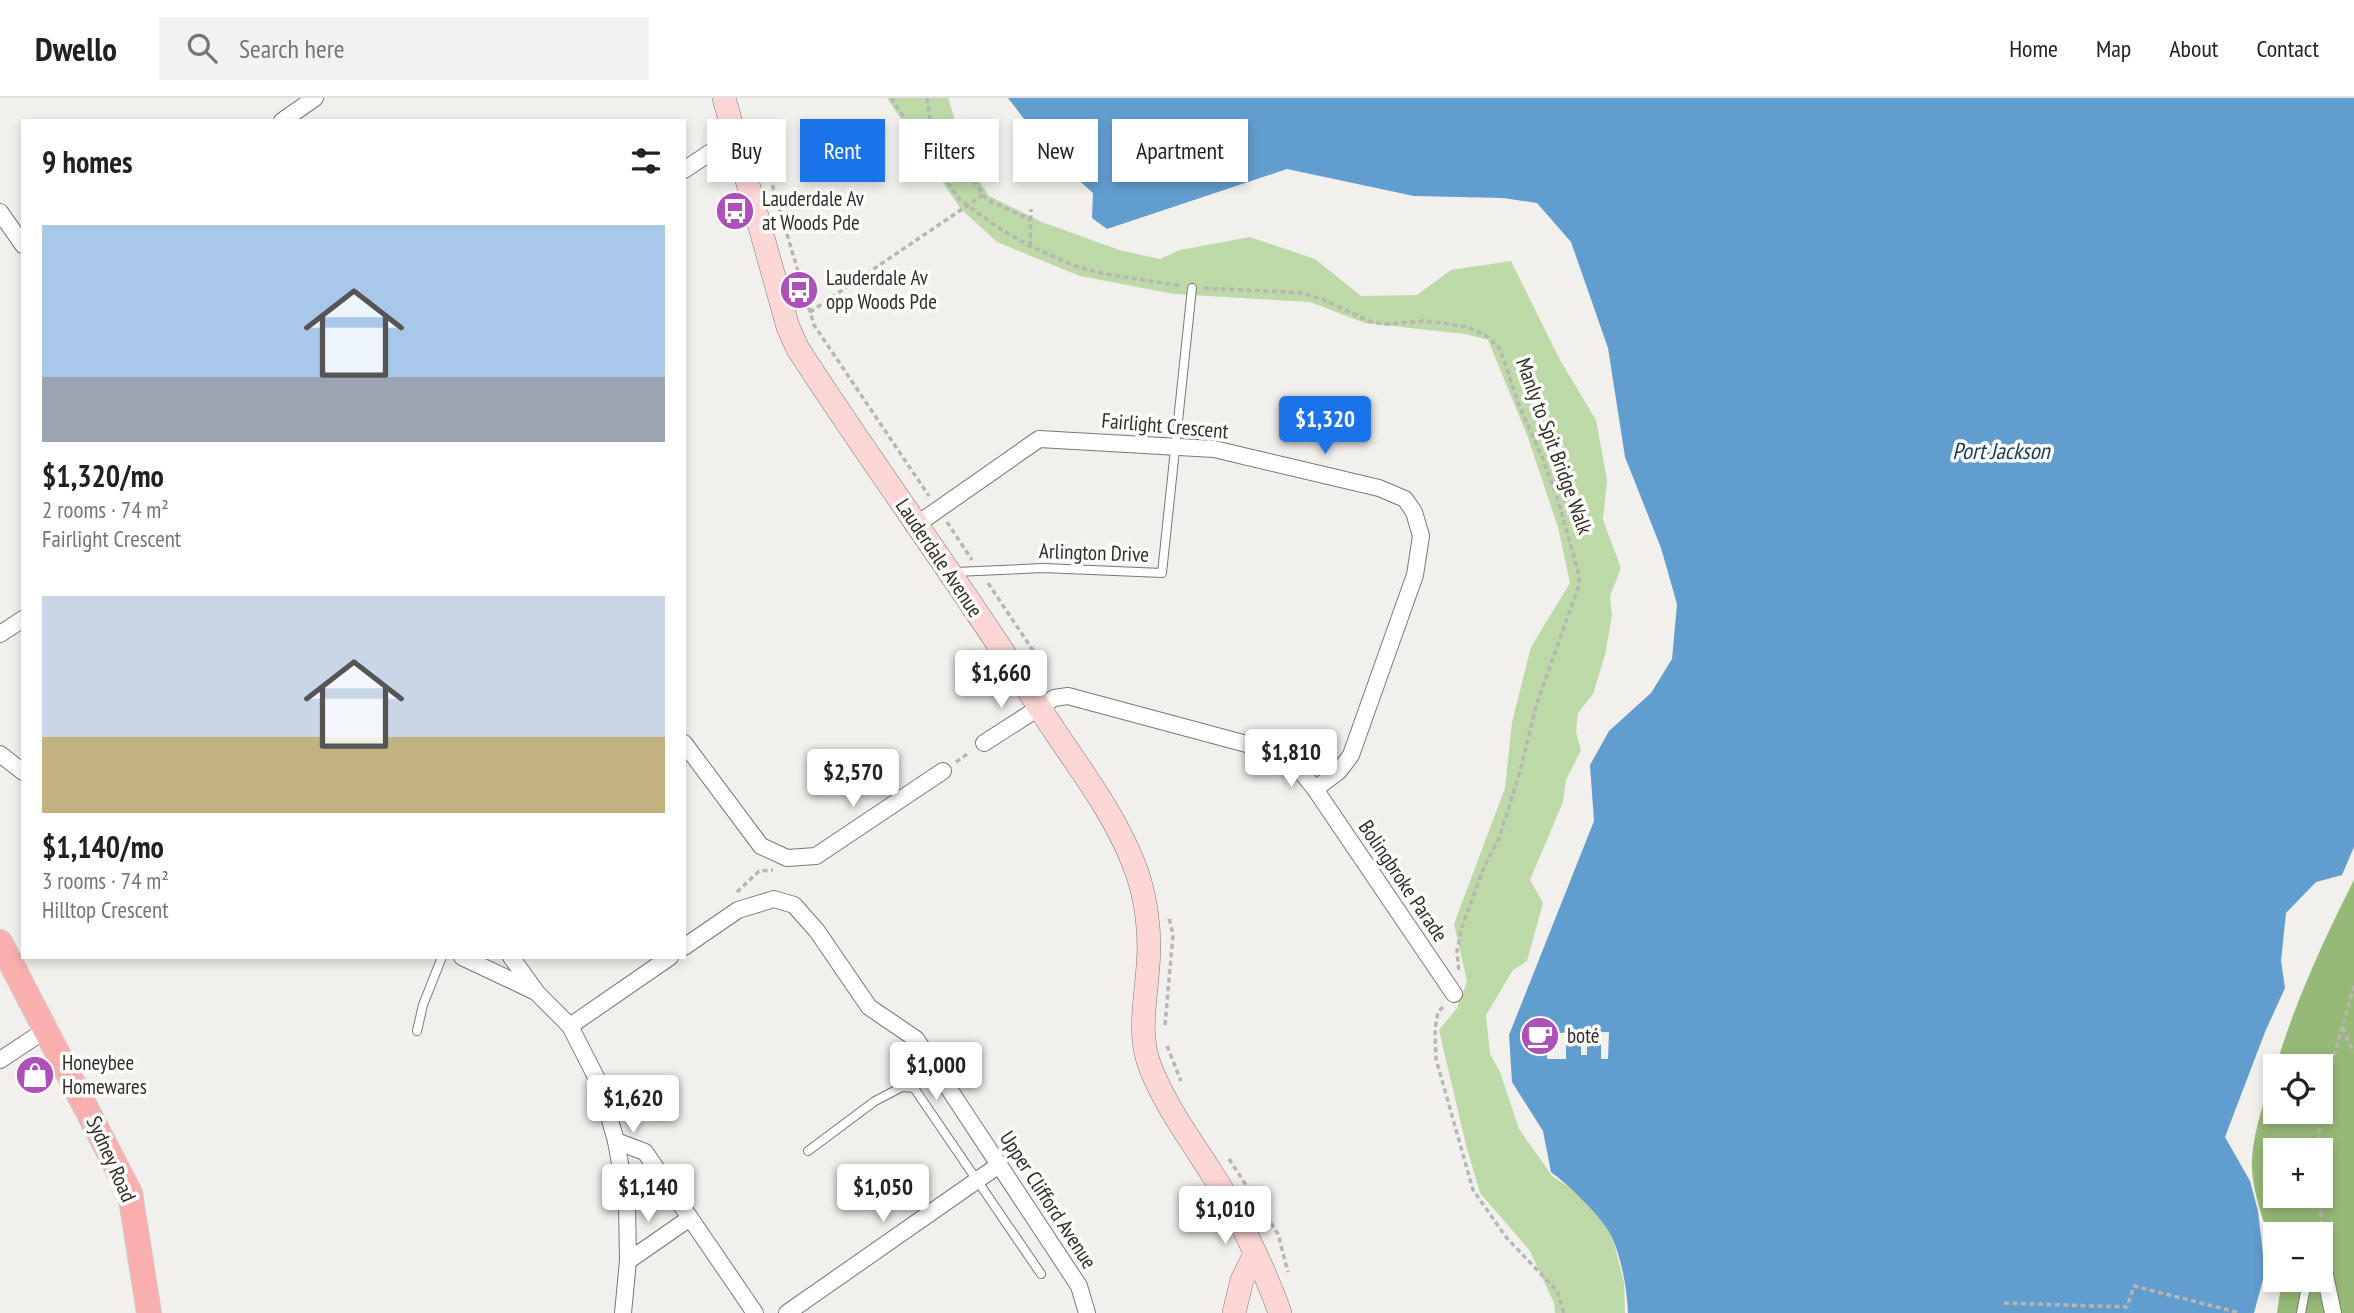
<!DOCTYPE html>
<meta charset="utf-8">
<style>
body{margin:0;font-family:"PT Sans Narrow",sans-serif;background:#f2f2f2;color:#202124;height:100vh;display:flex;flex-direction:column;font-size:26px;white-space:nowrap}
*{box-sizing:border-box;margin:0}
p{font-size:23px;color:#757577}
.icon{flex:none;width:38px;height:38px;fill:none;stroke:currentColor;stroke-width:2;stroke-linecap:round;stroke-linejoin:round}
.map{position:relative;flex:1;overflow:hidden}
.panel{position:absolute;left:21px;top:21px;width:665px;height:840px;display:flex;flex-direction:column;background:#fff;border-radius:0px;box-shadow:0 4px 10px #0003}
.panel>*{flex:none}
.guide{position:absolute;left:707px;top:21px;width:665px;height:63px;display:flex;gap:14px}
.fabs{position:absolute;left:2263px;top:956px;display:grid;gap:14px}
.fabs a{display:grid;place-items:center;width:70px;height:70px;border-radius:0px;background:#fff;box-shadow:0 4px 10px #0003;font-size:35px}
.price{position:absolute;translate:-50% -60px;padding:0 16px;border-radius:7px;background:#fff;color:#222;font-size:23px;line-height:46px;filter:drop-shadow(0 2px 4px #0008)}
.price::after{content:'';position:absolute;left:50%;top:42px;width:21px;height:16px;margin-left:-10px;background:inherit;clip-path:polygon(0 0,100% 0,50% 100%)}
.price.current{background:#1a73e8;color:#fff}
ul{padding:0;list-style:none}
li{display:grid;align-content:center;gap:14px;height:371px;padding:0 21px}
li span{display:grid;place-items:center;height:217px;border-radius:0px;color:#555}
li>.icon{margin-inline-start:auto}
span .icon{width:126px;height:126px;fill:#fffc;stroke-width:1}
li b{font-size:30px}
h2{display:flex;justify-content:space-between;align-items:center;height:84px;padding:0 21px;font-size:30px}
.chip{padding:0 24px;border-radius:0px;background:#fff;box-shadow:0 4px 10px #0003;font-size:24px;line-height:63px}
.chip.current{background:#1a73e8;color:#fff}
header{display:flex;align-items:center;gap:42px;box-sizing:border-box;height:98px;padding:0 35px;background:#fff;border-bottom:2px solid #e0e0e0}
header strong{font-size:33px}
nav{display:flex;gap:38px;margin-inline-start:auto;font-size:24px}
.search{width:490px;height:63px;background:#f2f2f2;display:flex;align-items:center;gap:18px;box-sizing:border-box;padding:0 24px;border-radius:0px;color:#757577;font-size:26px}
.map>svg:first-child{display:block}
</style>
<header>
<strong>Dwello</strong>
<div class="search"><svg class="icon" aria-label="search" viewBox="0 0 24 24"><circle cx="10" cy="10" r="6"/><path d="M15 15l6 6"/></svg>Search here</div>
<nav><a>Home</a><a>Map</a><a>About</a><a>Contact</a></nav>
</header>
<div class="map">
<svg width="2354" height="1215" viewBox="0 0 2354 1215">
<rect width="100%" height="100%" fill="#f1f0ec"/>
<path fill="#bdd9a7" d="M887,0h61l22,69 19,29 53,26 77,28 41,9 20,-9 70,-13 65,22 46,37 56,-1 34,-25 60,-9 49,99 36,60 11,60 -4,40 18,48 -11,28 2,20 -7,39 -12,39 -15,19 -2,19 5,18 -15,30 -3,22 -33,78 13,23 -16,58 -14,9 -27,45 4,39 10,18 19,57 33,47 35,23 22,25 15,58 1,31h-70l-1,-10 -24,-52 -50,-58 -14,-48 -27,-115 18,-22 10,-27 -13,-57 51,-136 7,-66 19,-75 39,-64 -12,-56 -31,-92 -39,-95 -23,-6 -100,-11 -55,-21 -136,-8 -94,-18 -83,-34 -37,-34z"/>
<path fill="#96b977" fill-rule="evenodd" d="M2354,782v433h-77l4,-27 -1,-7h40v-45h-45v25c-8,-32 -25,-68 -23,-101 2,-30 14,-62 23,-91v44h45v-45h-44c19,-64 48,-127 78,-186zM2275,1052h45v45h-45z"/>
<path fill="#629dcf" d="M1008,0h1346v749l-12,28 -26,7 -30,31 -5,48 4,27 -20,44 -40,105 25,44 8,30 7,61 -11,41h-626c-1,-25 -6,-52 -16,-76 -9,-19 -43,-52 -61,-65l-8,-41 -31,-49 -3,-47 85,-214 -4,-56 19,-34 42,-38 21,-34 5,-55 -16,-56 -36,-91 -17,-109 -37,-106 -34,-39 -34,-5 -89,-2 -127,-27 -180,60 -15,-11 1,-25 -38,-34z"/>
<path fill="#f1f0ec" d="M1609,934l-1,27h-7v-19h-14v15h-6v-10h-15v14h-19l1,-26z"/>
<g fill="none" stroke-linecap="round" stroke-linejoin="round">
<g stroke="#797875" stroke-width="10">
<g id="lane">
<path d="M955,474l88,-4 119,5 30,-285"/>
<path d="M417,933l6,-26 19,-48"/>
<path d="M808,1053l67,-50 27,-14 12,1 127,186"/>
<path d="M2301,1215l4,-21 7,-13"/>
</g>
</g>
<g stroke="#797875" stroke-width="18">
<g id="street">
<path d="M282,23l33,-23"/>
<path d="M684,72l51,-34"/>
<path d="M0,114l23,33"/>
<path d="M916,427l123,-86 175,10 165,39 26,11 9,13 7,24 -6,39 -64,180 -12,16 -24,18"/>
<path d="M0,536l23,-15"/>
<path d="M684,645l77,103 26,12 29,-2 127,-85"/>
<path d="M984,645l70,-45 14,-2 186,50 37,13 24,30 139,205"/>
<path d="M0,656l23,18"/>
<path d="M684,849l54,-37 36,-11 20,6 23,26 52,76 47,32 163,247 8,27"/>
<path d="M462,859l74,35 34,34 30,59 16,56 11,62 1,58 -5,52"/>
<path d="M511,859l24,33"/>
<path d="M570,928l100,-69"/>
<path d="M0,962l47,-31"/>
<path d="M616,1043l29,11 110,161"/>
<path d="M628,1163l62,-43"/>
<path d="M2325,1177l8,38"/>
<path d="M787,1215l212,-148"/>
</g>
</g>
<g stroke="#797875" stroke-width="24">
<g id="secondary">
<path d="M724,0l64,229 10,22c78,121 164,236 241,358 32,51 72,99 94,155 13,31 18,70 15,104 -2,34 -11,70 3,103 18,45 49,83 73,124 20,34 43,83 56,120"/>
<path d="M1234,1215l8,-33 12,-24"/>
</g>
</g>
<g stroke="#cdcdcd" stroke-width="26">
<path id="primary" d="M0,844l130,251 19,120"/>
</g>
<g stroke="#b7b6b3" stroke-width="3.5" stroke-dasharray="5 3.5" stroke-linecap="butt">
<path d="M891,0l68,101 38,28 33,19 45,20 30,8 77,12"/>
<path d="M927,0l9,65"/>
<path d="M753,22l61,205 115,171"/>
<path d="M983,97l5,5 43,20"/>
<path d="M1030,148l1,-37"/>
<path d="M1204,190l99,5 21,7 47,22 15,2 38,-3 18,2 25,4 21,10 12,12 19,56 23,52 16,43 21,75v10l-43,121 -16,66 -21,66 -15,29 -22,60 -5,24 2,21"/>
<path d="M810,214l173,-117 -11,-17 3,-12"/>
<path d="M947,424l25,38"/>
<path d="M988,485l46,69 7,11 3,12"/>
<path d="M956,664l14,-10"/>
<path d="M737,794l22,-21 14,-1"/>
<path d="M1443,909l-5,5 -3,17 1,30 37,131 33,47 51,54 7,22"/>
<path d="M1165,927l8,-90 -4,-17"/>
<path d="M2343,930l10,24"/>
<path d="M1167,948l14,35"/>
<path d="M2320,1007l34,-119"/>
<path d="M2319,1013v39"/>
<path d="M1229,1061l49,75 10,38"/>
<path d="M2320,1097l2,65"/>
<path d="M2004,1205l123,4 7,-21 106,27"/>
</g>
<use href="#lane" stroke="#fff" stroke-width="8"/>
<use href="#street" stroke="#fff" stroke-width="16"/>
<use href="#secondary" stroke="#fcd7d6" stroke-width="23"/>
<use href="#primary" stroke="#f9afad" stroke-width="24"/>
</g>
<defs>
<g id="bus-disc" transform="scale(2.0125)"><circle r="9.5" fill="#ae50b9" stroke="#fefdfa"/><path d="M-5-6H5V4H4V6H2V4H-2V6H-4V4H-5ZM-3.5-4V0h7V-4ZM-3.5 1.2v1.5H-2V1.2ZM2 1.2v1.5H3.5V1.2Z" fill="#fff"/></g>
<g id="cafe-disc" transform="scale(2.0125)"><circle r="9.5" fill="#ae50b9" stroke="#fefdfa"/><path d="M-5.5-4.5H6V0H3Q3 3.5 0 3.5H-2.5Q-5.5 3.5-5.5 0ZM3-3.2v2h1.7v-2ZM-6 4.5H4V6H-6Z" fill="#fff"/></g>
<g id="shop-disc" transform="scale(2.0125)"><circle r="9.5" fill="#ae50b9" stroke="#fefdfa"/><path d="M-5-2.5h2.3a2.7 3.5 0 0 1 5.4 0H5L5.5 6h-11ZM-1.5-2.5h3a1.5 2.3 0 0 0-3 0Z" fill="#fff"/></g>
</defs>
<g fill-rule="evenodd">
<use href="#bus-disc" x="735" y="113"/>
<use href="#bus-disc" x="799" y="192"/>
<use href="#cafe-disc" x="1540" y="938"/>
<use href="#shop-disc" x="35" y="977"/>
</g>
<g text-anchor="middle" stroke-width="7" stroke-linejoin="round" paint-order="stroke">
<g font-size="21" fill="#2f2e2d" stroke="#fefdfa" text-anchor="start">
<text x="762" y="108">Lauderdale Av<tspan x="762" dy="24">at Woods Pde</tspan></text>
<text x="826" y="187">Lauderdale Av<tspan x="826" dy="24">opp Woods Pde</tspan></text>
<text x="1567" y="945">boté</text>
<text x="62" y="972">Honeybee<tspan x="62" dy="24">Homewares</tspan></text>
</g>
<g font-size="21" fill="#2f2e2d" stroke="#fefdfa">
<text transform="translate(1165 328) rotate(5)" y="7">Fairlight Crescent</text>
<text transform="translate(1554 348) rotate(70)" y="7">Manly to Spit Bridge Walk</text>
<text transform="translate(1094 455) rotate(2)" y="7">Arlington Drive</text>
<text transform="translate(939 460) rotate(56)" y="7">Lauderdale Avenue</text>
<text transform="translate(1403 783) rotate(56)" y="7">Bolingbroke Parade</text>
<text transform="translate(111 1061) rotate(66)" y="7">Sydney Road</text>
<text transform="translate(1048 1102) rotate(57)" y="7">Upper Clifford Avenue</text>
</g>
<g font-size="23" font-style="italic" fill="#0f3c5e" stroke="#fefdfa">
<text x="2001" y="361">Port Jackson</text>
</g>
</g>
</svg>
<div class="fabs">
<a><svg class="icon" aria-label="locate" viewBox="0 0 24 24"><circle cx="12" cy="12" r="6"/><path d="M12 2v4M12 18v4M2 12h4M18 12h4"/></svg></a>
<a>+</a>
<a>−</a>
</div>
<b class="price current" style="left:1325px;top:358px">$1,320</b>
<b class="price" style="left:1001px;top:612px">$1,660</b>
<b class="price" style="left:1291px;top:691px">$1,810</b>
<b class="price" style="left:853px;top:711px">$2,570</b>
<b class="price" style="left:936px;top:1004px">$1,000</b>
<b class="price" style="left:633px;top:1037px">$1,620</b>
<b class="price" style="left:648px;top:1126px">$1,140</b>
<b class="price" style="left:883px;top:1126px">$1,050</b>
<b class="price" style="left:1225px;top:1148px">$1,010</b>
<div class="guide">
<a class="chip">Buy</a>
<a class="chip current">Rent</a>
<a class="chip">Filters</a>
<a class="chip">New</a>
<a class="chip">Apartment</a>
</div>
<section class="panel">
<h2>9 homes<svg class="icon" aria-label="filters" viewBox="0 0 24 24"><path d="M4 7h16M4 17h16"/><circle cx="9" cy="7" r="2"/><circle cx="15" cy="17" r="2"/></svg></h2>
<ul>
<li><span style="background:linear-gradient(#a9c7e8 70%,#9aa5b1 0)"><svg class="icon" aria-label="home" viewBox="0 0 24 24"><path d="M3 11l9-7 9 7M6 9v11h12V9"/></svg></span><div><b>$1,320/mo</b><p>2 rooms · 74 m²</p><p>Fairlight Crescent</p></div></li>
<li><span style="background:linear-gradient(#c9d6e8 65%,#c2b280 0)"><svg class="icon" aria-label="home" viewBox="0 0 24 24"><path d="M3 11l9-7 9 7M6 9v11h12V9"/></svg></span><div><b>$1,140/mo</b><p>3 rooms · 74 m²</p><p>Hilltop Crescent</p></div></li>
</ul>
</section>
</div>
